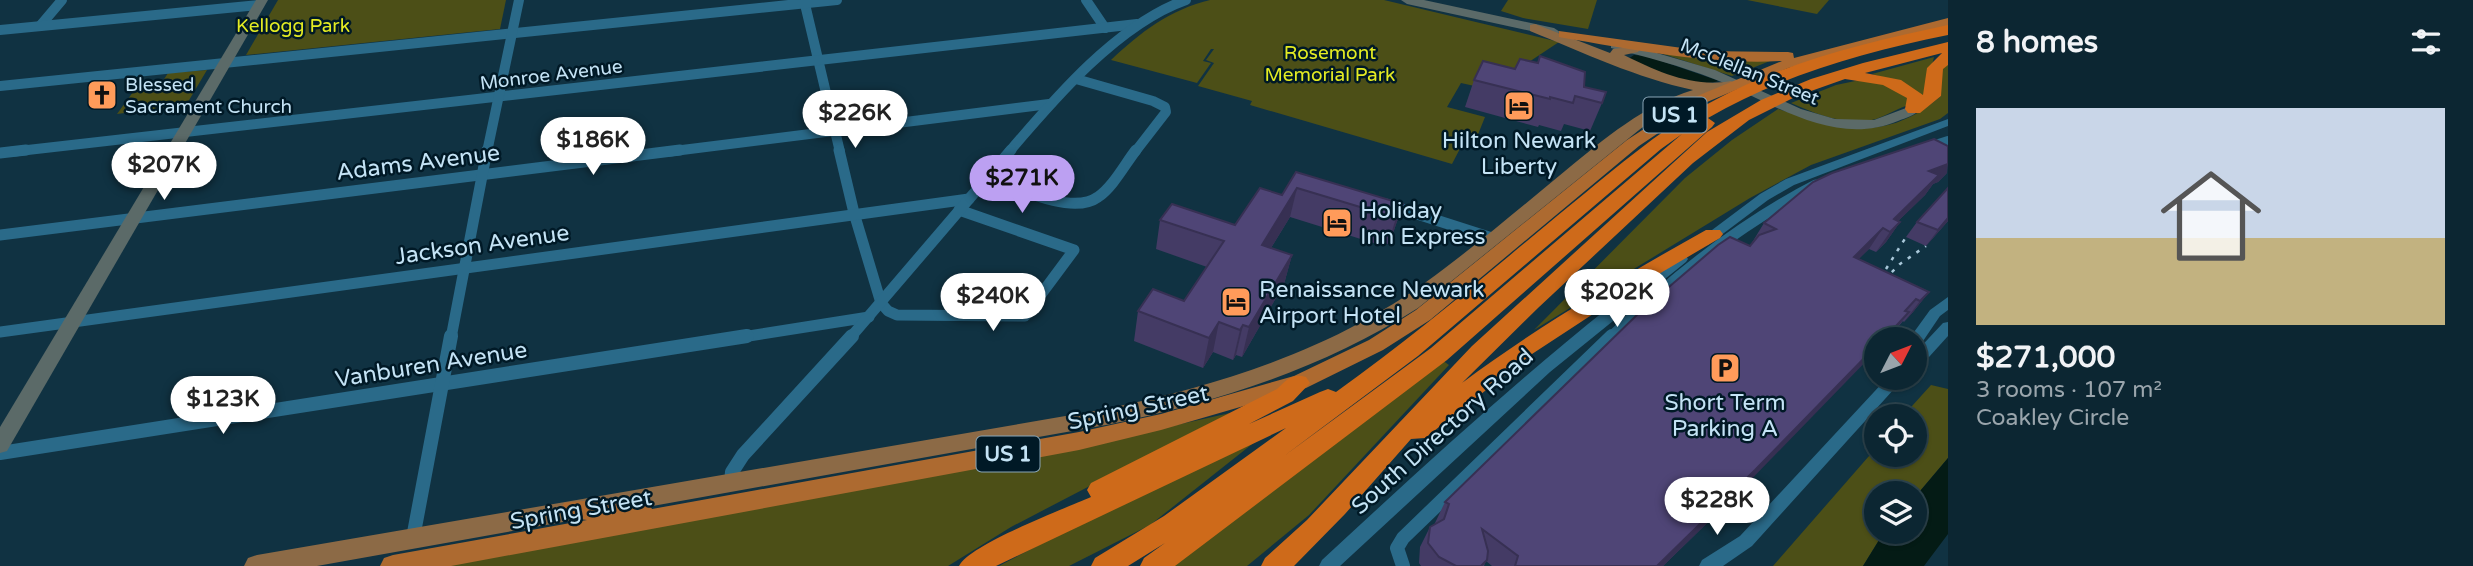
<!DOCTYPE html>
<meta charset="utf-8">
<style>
body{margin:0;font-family:"Varela Round",sans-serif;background:#152e3a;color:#f1f3f6;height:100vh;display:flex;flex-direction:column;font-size:26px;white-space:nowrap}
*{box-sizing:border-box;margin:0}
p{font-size:23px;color:#9aa5ac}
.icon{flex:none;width:38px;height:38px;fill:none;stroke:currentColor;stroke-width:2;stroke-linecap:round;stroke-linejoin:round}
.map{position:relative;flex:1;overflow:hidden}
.sheet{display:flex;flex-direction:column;background:#0c2632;width:525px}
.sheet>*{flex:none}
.needle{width:46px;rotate:48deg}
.tools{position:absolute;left:1864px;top:327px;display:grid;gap:14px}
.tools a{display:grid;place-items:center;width:63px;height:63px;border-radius:50%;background:#0c2632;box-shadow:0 2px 5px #0004,0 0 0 2px #2c434d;font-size:35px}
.price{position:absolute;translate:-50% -60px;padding:0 16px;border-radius:24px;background:#fff;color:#222;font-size:23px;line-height:46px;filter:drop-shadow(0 2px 4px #0008)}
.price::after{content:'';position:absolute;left:50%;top:42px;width:21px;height:16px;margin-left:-10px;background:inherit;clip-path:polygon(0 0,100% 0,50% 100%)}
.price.selected{background:#bca0f2;color:#111}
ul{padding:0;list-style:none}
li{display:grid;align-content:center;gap:14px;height:371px;padding:0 28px}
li+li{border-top:2px solid #2c434d}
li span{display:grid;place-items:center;height:217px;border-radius:0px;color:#555}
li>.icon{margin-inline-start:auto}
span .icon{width:126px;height:126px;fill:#fffc;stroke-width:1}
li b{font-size:30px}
h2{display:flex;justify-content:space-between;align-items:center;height:84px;padding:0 28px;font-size:30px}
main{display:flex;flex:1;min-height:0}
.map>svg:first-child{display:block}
</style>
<main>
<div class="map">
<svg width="1948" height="566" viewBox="0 0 1948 566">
<rect width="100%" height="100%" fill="#103242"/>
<g fill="#4c4f17">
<path d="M278,0h228l-6,29 -254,26z"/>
<path d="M1210,0h174l175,42 -71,47 -27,-6 -14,24 38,10 -10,25 -10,-3 -13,25 -202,-59 2,-4 -54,-15 16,-23 -8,-3 8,-11h-3l-8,12 8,2 -14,20 -86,-23c30,-28 58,-50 99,-60z"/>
<path d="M1508,0h89l-9,29 -65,-11 -22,-7z"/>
<path d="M1747,0h82l-12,14z"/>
<path d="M1660,53l50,7 60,1 -38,15z"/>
<path d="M1934,57l-10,41 -28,-17 -24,-7z"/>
<path d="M1948,61v52l-8,6 -129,46 -61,33 -216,132 151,-152 47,-38 46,-31c65,20 106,35 163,-13l-3,-25z"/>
<path d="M207,70l-25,42 -10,2 4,-8 -59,8 16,-22 11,-1 4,-6 13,-1 7,-11z"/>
<path d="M1860,80l17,1 32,14 2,9c-13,4 -23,11 -35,15 -28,8 -60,-5 -85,-16l45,-18z"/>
<path d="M1442,360l7,5 -140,150 -62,51h-79z"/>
<path d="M1931,385l17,4v69l-33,39 -1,-3h-38v38h8l-21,34h-90l103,-118v7h38v-39h-11z"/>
<path d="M1230,413l-219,114 -63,39h-521l629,-114z"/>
<path d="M1256,441l-106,84 -81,41h-70l113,-60z"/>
</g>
<g fill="#041b15">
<path d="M1634,55l13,1 72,25c-33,8 -62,-9 -91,-22z"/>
<path d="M1948,458v76l-24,32h-61l21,-34h30l1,-35z"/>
</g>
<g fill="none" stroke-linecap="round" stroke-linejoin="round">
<g stroke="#2a6a89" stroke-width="10">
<path d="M804,0l36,152"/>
<path d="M1086,0l19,28"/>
<path d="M40,26l22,-26"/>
<path d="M0,30l259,-25"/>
<path d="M1076,79l77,22 12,6 1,5 -31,40"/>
<path d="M0,86l837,-86"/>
<path d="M1926,148l22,-7"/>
<path d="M10,152l1127,-128"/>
<path d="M487,152l32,-152"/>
<path d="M666,152l383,-48"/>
<path d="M1009,152c46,-54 109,-128 177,-152"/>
</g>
<g stroke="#2a6a89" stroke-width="11">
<path d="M839,150l15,63 27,90 7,8 9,4 128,1 49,-66 -115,-40"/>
<path d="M0,153l26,-3"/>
<path d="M988,177c27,10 84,39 110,20 15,-10 27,-33 38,-47"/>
<path d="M1386,204l106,34"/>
<path d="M0,235l680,-85"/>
<path d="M0,332l969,-133"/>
<path d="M451,338l36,-188"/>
<path d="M736,338l133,-21"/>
<path d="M850,338l161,-188"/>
<path d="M1610,338c61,-59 130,-114 206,-153"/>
</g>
<g stroke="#2a6a89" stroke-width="14">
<path d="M0,453l747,-117"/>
<path d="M731,483l1,-11 11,-17 109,-119"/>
<path d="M413,538l38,-202"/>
<path d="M1403,566l-6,-18 6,-10 209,-202"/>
</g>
<g fill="#2a6a89" fill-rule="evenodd">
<path d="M1948,119v7l-154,59 -26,15 -60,45 -5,1 -7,-4 64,-48 26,-15z"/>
<path d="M1681,255l5,1 2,3 -2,3 -136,110 -210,194h-21l3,-6c93,-86 187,-173 286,-252 16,-12 57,-49 73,-53z"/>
<path d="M1948,297v13l-8,6 -21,31 -5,1v-8l-5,-1 21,-29z"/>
<path d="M1948,322v14l-29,32 -5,1v-15l29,-31z"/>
<path d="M1887,378h17l-152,168 -29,20h-24l3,-6 38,-24z"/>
</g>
<g fill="#5b6a68" fill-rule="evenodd">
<path d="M256,0h12l-261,451 -7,2v-26z"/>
<path d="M1401,0h23l130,28 6,4 -6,4 -147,-32z"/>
<path d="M1616,41l99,29 86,39 34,10 39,1 40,-15 7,4c-6,6 -15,9 -23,12 -65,27 -126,-19 -184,-42 -33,-13 -68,-22 -103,-31v-6z"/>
</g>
<path fill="#8c6a46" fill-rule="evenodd" d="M1535,24l75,29 3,-4 25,-3 2,3 -2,3 -14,3c34,17 70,33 107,26l8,5 -3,3 -46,12 -41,21 -231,186c-96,61 -201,94 -312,117l-789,141h-73l4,-8 9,-3 849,-146c123,-26 238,-63 339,-141 41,-31 80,-64 120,-97 39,-32 79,-66 128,-81 -56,-12 -109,-37 -163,-59v-6z"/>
<path fill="#ad6a30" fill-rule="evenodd" d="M1948,18v8l-160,42 -88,37 -61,41 -209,174 -47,30 -77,38 -145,42 -82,20 -628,116h-71l4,-8 9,-3 194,-35 -23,-3 -4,-7 4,-7c8,-3 76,-4 84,-1l4,7 427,-77 82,-18 133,-38 75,-36 47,-30 211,-170 63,-41 92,-38c-74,4 -145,-11 -218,-23l-5,-1v-6l145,20 84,1 5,1 1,5z"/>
<g fill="#ce6a1a" fill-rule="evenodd">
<path d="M1948,25v10c-84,17 -166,40 -240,83l7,5 -3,4 -265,233 -272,206h-35l4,-8 21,-15 -37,23h-37l4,-8 69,-42 122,-88 -290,138h-37c11,-22 105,-57 132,-69l-4,-7 4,-7 186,-94c10,-9 15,-16 29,-12l4,6 -17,18 -44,23 71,-32 8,-3 8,3c77,-55 149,-116 221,-176 51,-41 100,-86 158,-116 73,-39 153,-58 233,-75zM1682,134l-251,214 -147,108 134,-100 243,-207z"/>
<path d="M1948,42v23l-5,4 -2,27 -21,17h-12l-3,-4 2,-11 -24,-13 -38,-6 -48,17 -48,24 -56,43 -155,145 -76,75c78,-58 160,-106 244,-153h14l3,4 -3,4 -107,63 -81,53 -107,84 -14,1 -66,75 -51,52h-33l4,-8 42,-38 165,-174 235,-214 54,-32 50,-21 52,-16zM1942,53l-15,15 -4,27 -22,-15 -36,-7z"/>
</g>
<g stroke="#a8c7d9" stroke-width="2.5" stroke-dasharray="3.5 7" stroke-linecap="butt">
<path d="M1886,269l20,-32"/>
<path d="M1877,287l23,-23 26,-18"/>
</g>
</g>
<g fill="#443b65">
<path d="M1474,80l110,7 18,16 -12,28 -26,-7 -3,7 -22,-6 -1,2 -73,-20z"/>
<path d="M1296,172l107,32 -10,29 -5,11 -6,-2 -2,3 -90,-28 -19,31 21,7 -8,29 -42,73 -6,-2 -3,5 -20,-8 -10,16 -69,-27 4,-30 46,-10 23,-34 -51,-18 4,-29 75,5 47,-30z"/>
<path d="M1947,173l-9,9 -5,2 -8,11 -27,26 2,1 -14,20 -10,10 -7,-3 -11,10 71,33 -16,20 -9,10 -1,-1 -16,19h-11l-136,151 -77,75h-171l-6,-5 -2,5h-63l-2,-3 1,-16 10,-20 6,-4h-1l10,-21 305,-256 14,-23z"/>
<path d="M1948,221l-22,25 -20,-9 11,-15z"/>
</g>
<g fill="#373053">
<path d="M1948,164l-1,9 -9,9 -5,2 -8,11 -37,36 -2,-1 43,-59z"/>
<path d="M1297,188l-7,29 -35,57 7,-29z"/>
<path d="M1403,204l-10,29 -5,11 9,-29z"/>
<path d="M1948,218v3l-22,25 12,-16z"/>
<path d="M1900,222l-14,20 -10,10 14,-20z"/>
<path d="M1883,228l-14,21 -29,29 14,-21z"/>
<path d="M1292,255l-8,29 -42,73 7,-30z"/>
<path d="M1929,292l-16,20 -9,10 16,-21z"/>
<path d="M1909,312l-22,28h-4z"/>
<path d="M1219,322l-6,30 -10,16 6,-30z"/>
<path d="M1243,325l-7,30 -3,5 7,-30z"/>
<path d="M1876,346v5l-136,140 -77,75h-6z"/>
</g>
<g fill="#4f4576" stroke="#373053" stroke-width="2">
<path d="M1540,56l45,16 -1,15 22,5 -4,11 -27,-7 -2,7 -23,-6v2l-76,-19 9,-19 32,8 5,-10 18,4z"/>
<path d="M1934,139l14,7v18l-19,7 10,4 -45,44 6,3 -10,10 -7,-4 -29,29 75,35 -9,9 -4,-2 -11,12 4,1 -26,28h-7v6l-121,124 -98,96h-142l3,-10 -36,-27 6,22 -1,9 -6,6h-25l-17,-9 -11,-14 2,-16 14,-8 5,-15 -4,-2 197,-192 76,-65 12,-8 20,9 9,-11 17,-6 -12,-6 49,-41 19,-9z"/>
<path d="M1296,172l107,32 -6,11 -6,-2 -1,3 -93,-28 -35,57 30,10 -43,72 -6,-2 -3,5 -21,-8 -10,16 -71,-27 15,-22 31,12 40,-60 -64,-21 12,-16 63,21 25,-37 22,7z"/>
<path d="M1948,188v30l-10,12 -21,-8z"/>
</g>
<defs>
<g id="church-square" transform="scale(1.575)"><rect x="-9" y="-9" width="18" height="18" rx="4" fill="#ff9b5a" stroke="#001926"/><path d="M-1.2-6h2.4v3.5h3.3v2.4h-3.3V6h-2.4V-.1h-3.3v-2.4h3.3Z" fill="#111"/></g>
<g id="hotel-square" transform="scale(1.575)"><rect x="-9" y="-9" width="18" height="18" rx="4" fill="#ff9b5a" stroke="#001926"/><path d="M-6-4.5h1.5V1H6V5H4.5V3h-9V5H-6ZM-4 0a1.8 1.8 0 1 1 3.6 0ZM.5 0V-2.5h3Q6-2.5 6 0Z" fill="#111"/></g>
<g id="parking-square" transform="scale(1.575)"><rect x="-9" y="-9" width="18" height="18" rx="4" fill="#ff9b5a" stroke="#001926"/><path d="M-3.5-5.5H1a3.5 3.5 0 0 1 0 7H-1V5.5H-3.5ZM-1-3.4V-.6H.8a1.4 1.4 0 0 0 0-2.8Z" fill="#111"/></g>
</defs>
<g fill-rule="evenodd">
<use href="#church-square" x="102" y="95"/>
<use href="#hotel-square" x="1519" y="106"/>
<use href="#hotel-square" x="1337" y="223"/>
<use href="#hotel-square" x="1236" y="302"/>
<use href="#parking-square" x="1725" y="368"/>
</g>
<g text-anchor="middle" stroke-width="5" stroke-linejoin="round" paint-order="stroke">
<g font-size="19" fill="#e3eb23" stroke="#001926">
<text x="293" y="32">Kellogg Park</text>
<text x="1330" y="59">Rosemont<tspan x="1330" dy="22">Memorial Park</tspan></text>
</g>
<g font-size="19" fill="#c4e3f5" stroke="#001926">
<text transform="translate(1750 71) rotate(22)" y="7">McClellan Street</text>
<text transform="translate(551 74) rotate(-7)" y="7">Monroe Avenue</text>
</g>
<g font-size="19" fill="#c4e3f5" stroke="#001926" text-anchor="start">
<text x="125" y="91">Blessed<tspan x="125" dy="22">Sacrament Church</tspan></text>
</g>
<g fill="#001926" stroke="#89a6b7" stroke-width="2">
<rect x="1643.5" y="97.5" width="63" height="35" rx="5"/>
<rect x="976.5" y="436.5" width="63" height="35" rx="5"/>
</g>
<g font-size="21" font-weight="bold" fill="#c4e3f5">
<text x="1675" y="122">US 1</text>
<text x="1008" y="461">US 1</text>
</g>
<g font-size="23" fill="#c4e3f5" stroke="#001926">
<text x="1519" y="148">Hilton Newark<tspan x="1519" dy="26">Liberty</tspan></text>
<text x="1360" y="218" text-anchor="start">Holiday<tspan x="1360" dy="26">Inn Express</tspan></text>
<text x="1259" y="297" text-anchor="start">Renaissance Newark<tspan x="1259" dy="26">Airport Hotel</tspan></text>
<text x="1725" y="410">Short Term<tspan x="1725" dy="26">Parking A</tspan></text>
</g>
<g font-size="23" fill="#c4e3f5" stroke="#001926">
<text transform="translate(418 162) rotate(-7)" y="8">Adams Avenue</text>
<text transform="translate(482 244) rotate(-8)" y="8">Jackson Avenue</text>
<text transform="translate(431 364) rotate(-9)" y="8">Vanburen Avenue</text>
<text transform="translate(1138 407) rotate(-12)" y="8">Spring Street</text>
<text transform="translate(1442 431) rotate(-42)" y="8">South Directory Road</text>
<text transform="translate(581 509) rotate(-10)" y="8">Spring Street</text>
</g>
</g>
</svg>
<div class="tools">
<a><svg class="needle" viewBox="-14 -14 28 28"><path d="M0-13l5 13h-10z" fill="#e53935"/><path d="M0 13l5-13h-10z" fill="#9aa5ac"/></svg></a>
<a><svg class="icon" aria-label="locate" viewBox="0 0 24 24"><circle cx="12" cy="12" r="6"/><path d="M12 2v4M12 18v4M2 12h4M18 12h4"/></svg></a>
<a><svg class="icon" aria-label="layers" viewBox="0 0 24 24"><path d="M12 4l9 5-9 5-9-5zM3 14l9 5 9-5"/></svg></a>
</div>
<b class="price" style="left:855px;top:150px">$226K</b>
<b class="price" style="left:593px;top:177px">$186K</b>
<b class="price" style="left:164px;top:202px">$207K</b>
<b class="price selected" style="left:1022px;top:215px">$271K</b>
<b class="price" style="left:1617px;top:329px">$202K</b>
<b class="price" style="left:993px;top:333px">$240K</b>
<b class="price" style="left:223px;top:436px">$123K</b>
<b class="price" style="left:1717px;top:537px">$228K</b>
</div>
<section class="sheet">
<h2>8 homes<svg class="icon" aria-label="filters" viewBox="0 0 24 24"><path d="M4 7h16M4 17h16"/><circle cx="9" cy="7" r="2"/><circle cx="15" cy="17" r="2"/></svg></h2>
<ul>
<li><span style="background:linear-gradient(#c9d6e8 60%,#c2b280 0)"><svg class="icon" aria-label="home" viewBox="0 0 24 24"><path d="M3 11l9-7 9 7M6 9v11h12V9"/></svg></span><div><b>$271,000</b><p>3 rooms · 107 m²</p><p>Coakley Circle</p></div></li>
</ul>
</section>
</main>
